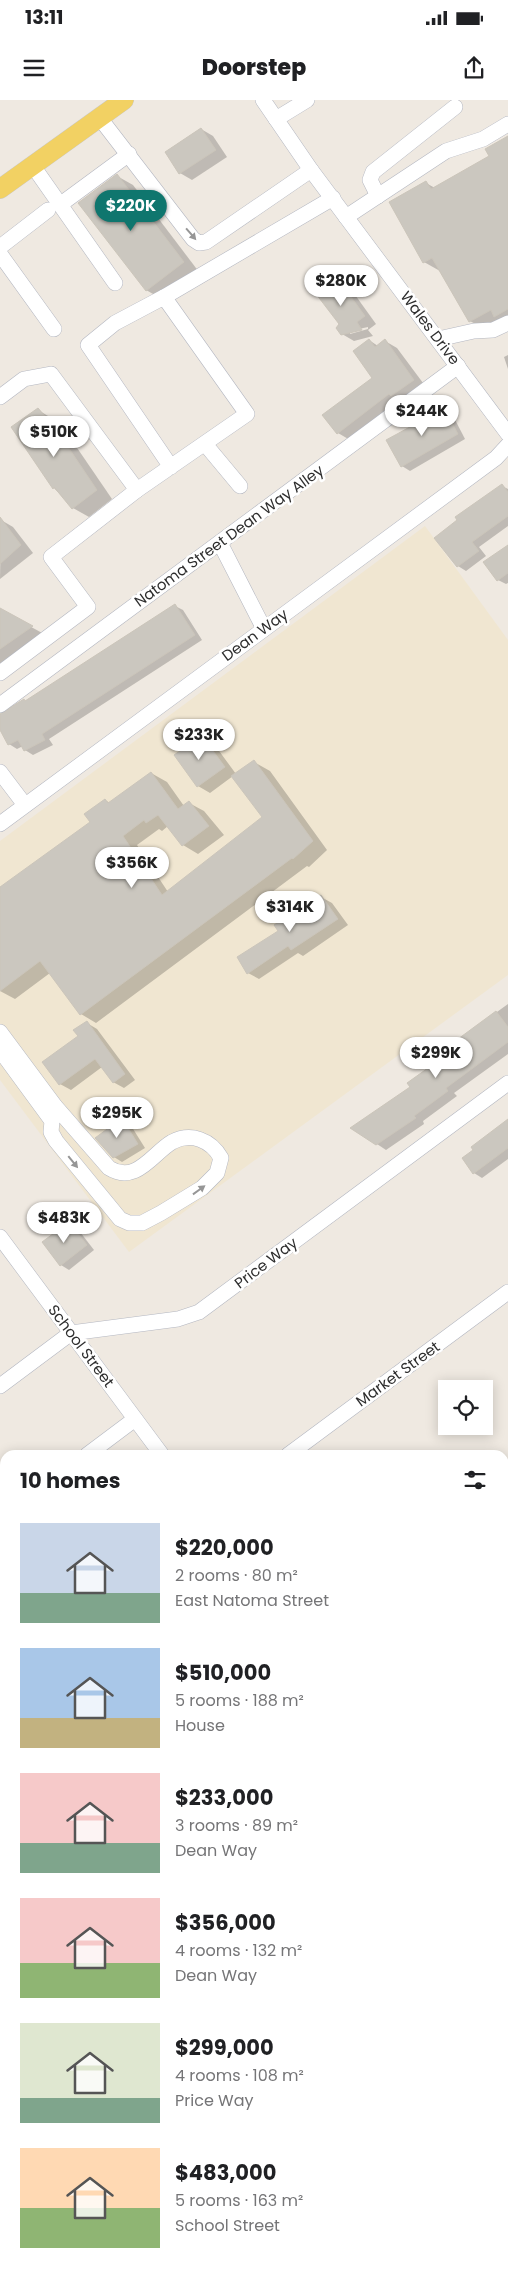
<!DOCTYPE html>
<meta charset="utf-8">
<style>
body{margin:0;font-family:Poppins,sans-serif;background:#f6f6f6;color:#202124;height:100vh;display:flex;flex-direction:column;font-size:19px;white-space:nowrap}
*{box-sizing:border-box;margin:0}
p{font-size:16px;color:#757577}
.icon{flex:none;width:28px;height:28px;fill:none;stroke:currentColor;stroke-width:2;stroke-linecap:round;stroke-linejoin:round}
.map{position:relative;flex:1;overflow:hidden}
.panel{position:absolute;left:0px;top:1350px;width:509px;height:820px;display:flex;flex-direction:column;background:#fff;border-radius:15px 15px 0 0;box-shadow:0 2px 12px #0003}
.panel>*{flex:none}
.fabs{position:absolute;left:438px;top:1280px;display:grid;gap:10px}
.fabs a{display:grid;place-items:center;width:55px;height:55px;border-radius:0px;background:#fff;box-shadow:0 2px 12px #0003;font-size:25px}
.price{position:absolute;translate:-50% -42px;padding:0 11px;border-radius:18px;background:#fff;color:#222;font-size:16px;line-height:32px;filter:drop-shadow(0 1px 2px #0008)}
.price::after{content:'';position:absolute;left:50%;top:30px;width:15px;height:11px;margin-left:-8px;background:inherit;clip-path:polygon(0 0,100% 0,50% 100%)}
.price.active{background:#0f766e;color:#fff}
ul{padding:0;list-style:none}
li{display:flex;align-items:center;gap:15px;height:125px;padding:0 20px}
li span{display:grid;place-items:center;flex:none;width:140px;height:100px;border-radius:0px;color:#555}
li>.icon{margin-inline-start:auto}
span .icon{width:60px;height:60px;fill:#fffc;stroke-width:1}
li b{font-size:21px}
h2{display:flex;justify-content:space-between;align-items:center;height:60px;padding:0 20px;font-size:21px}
.status{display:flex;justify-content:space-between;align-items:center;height:35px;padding:0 25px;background:#fff;direction:ltr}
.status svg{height:14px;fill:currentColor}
header{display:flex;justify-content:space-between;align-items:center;height:65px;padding:0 20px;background:#fff;font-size:22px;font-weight:800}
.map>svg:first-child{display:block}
</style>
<div class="status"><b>13:11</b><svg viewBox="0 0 49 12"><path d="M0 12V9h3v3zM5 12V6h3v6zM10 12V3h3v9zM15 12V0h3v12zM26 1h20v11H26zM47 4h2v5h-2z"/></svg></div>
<header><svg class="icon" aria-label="menu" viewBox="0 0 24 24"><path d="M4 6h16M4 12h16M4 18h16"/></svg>Doorstep<svg class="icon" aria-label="share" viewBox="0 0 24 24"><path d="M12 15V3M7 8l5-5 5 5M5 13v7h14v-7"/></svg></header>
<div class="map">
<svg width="508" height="2170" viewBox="0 0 508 2170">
<rect width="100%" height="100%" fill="#efe9e1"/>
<path fill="#f0e6d1" d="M425,426l83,114v335l-379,277 -129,-172v-239z"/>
<g fill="#0003" fill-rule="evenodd">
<path d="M201,29l12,7 14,21 -35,23 -12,-7z"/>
<path d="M508,37v186l-22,7 -16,-9 -30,-50 -16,-9 2,-79 9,5 56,-31z"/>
<path d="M117,76l16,9 66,87 -37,27 -16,-9z"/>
<path d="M326,182l11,6 4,-3 12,7 23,32 -8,6 5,6 -19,5 -12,-7zM368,227v2l-18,5v-3z"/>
<path d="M369,240l9,6 7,-5 12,7 29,39 -76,53 -12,-7 36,-55z"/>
<path d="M508,255v14l-4,-12z"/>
<path d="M443,307l8,5 14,27 -55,32 -8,-5 31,-50z"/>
<path d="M38,310l15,9 18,20 41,60 -23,18 -16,-9 -19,-20 -41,-60z"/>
<path d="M502,386l6,3v37l-29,21 7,9 -20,15 -8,-5z"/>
<path d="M1,420l12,7 20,26 -33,26z"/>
<path d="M508,446v37l-2,1 -8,-4z"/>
<path d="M175,506l8,4 19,30 -153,99 4,6 -20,10 -8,-5 -2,-4 -6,3 -8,-5 -9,-17v-12l26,-13z"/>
<path d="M0,510l44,24 -43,29h-1z"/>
<path d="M202,637l12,7 22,30 18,-12 16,9 57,79 -18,17 -2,-1 -211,157 -15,-9 -31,-41 -35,26 -15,-8v-103l92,-66 13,-22 5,3 41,-30 16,9 17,24 5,-3 15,8 20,24 -26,19 -15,-9 -15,-19 -6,5 -3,-2 -22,16 31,47 96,-75 -31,-41 -23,17 -12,-7z"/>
<path d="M321,797l11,6 16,22 -45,31 -5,-3 -39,26 -11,-6 31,-42z"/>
<path d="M508,904v50l-54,39 3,3 -34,25 1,3 -38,26 -9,-6 35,-56 32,-30 -4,-5z"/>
<path d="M87,923l10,6 38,51 -11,8 -11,-6 -11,-15 -31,23 -11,-6 -16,-22 36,-25z"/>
<path d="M122,1019l8,5 15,24 -23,14 -8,-5z"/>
<path d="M508,1020v39l-26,19 -8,-5z"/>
<path d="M69,1123l8,5 17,22 -25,20 -8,-5z"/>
<path d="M0,1803l5,3v24l-5,11z"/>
<path d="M504,1966l4,2v12l-4,11z"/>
<path d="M504,1997l2,3 2,-2v12l-4,-2z"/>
<path d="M504,2043l4,2v111l-4,-2z"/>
<path d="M96,2165h63l-2,5h-51z"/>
<path d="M221,2165h55v5h-57z"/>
</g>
<g fill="#cbc7bf" stroke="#cbc5ba">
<path d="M201,28l15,22 -37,24 -14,-22z"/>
<path d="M508,36v173l-14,8 -3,-7 -22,12 -37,-64 -9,5 -34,-61 37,-21 5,8 58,-33 -4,-7z"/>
<path d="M117,74l67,88 -38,29 -68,-88z"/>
<path d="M326,180l7,9 8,-6 24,33 -8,6 5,8 -21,5 -5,-7 3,-4 -26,-34z"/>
<path d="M369,239l6,8 10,-8 29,41 -23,16 -2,-2 -52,40 -15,-19 50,-37 -19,-27z"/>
<path d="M443,306l15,28 -57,33 -15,-27 46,-25 -2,-3z"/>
<path d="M38,308l18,21 41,61 -25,19 -18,-22 -1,2 -42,-62z"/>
<path d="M502,384l6,8v24l-36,26 7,9 -22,16 -23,-29 23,-18 -2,-3z"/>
<path d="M0,417l21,28 -21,19z"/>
<path d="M508,445v28l-11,8 -14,-19z"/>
<path d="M175,504l20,31 -153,99 3,6 -21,11 -6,-11 -10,5 -8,-15v-16l24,-15 1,2z"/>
<path d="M0,508l33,18 -33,23z"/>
<path d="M202,636l23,31 -28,20 -23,-32z"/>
<path d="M254,660l59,81 -20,18 -1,-1 -212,157 -40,-54 -40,30v-104l90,-65 -6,-8 21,-15 3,4 43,-31 27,37 11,-8 20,25 -27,20 -24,-31 -12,8 -2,-3 -21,16 39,59 100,-78 -31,-41z"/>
<path d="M321,795l17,24 -47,31 -3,-4 -41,28 -10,-17 41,-26 -4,-6z"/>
<path d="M496,911l12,16v15l-62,46 2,3 -34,25 2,2 -40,27 -26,-17 60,-41 -3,-4 35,-25 -3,-5z"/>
<path d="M87,921l38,53 -12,9 -18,-24 -36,26 -17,-23 36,-26 -5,-6z"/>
<path d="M122,1018l16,26 -25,14 -18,-20z"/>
<path d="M508,1019v29l-35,26 -11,-16 11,-8 -2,-3z"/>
<path d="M69,1122l18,23 -27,21 -18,-24z"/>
</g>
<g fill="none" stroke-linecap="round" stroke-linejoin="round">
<g stroke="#b4b7c1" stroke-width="16">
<g id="minor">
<path d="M263,0l48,70 197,264"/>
<path d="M99,17l94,122 6,4 7,-1 105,-72"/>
<path d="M276,19l31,-19"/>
<path d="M33,66l82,117"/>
<path d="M378,96l-8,-16 3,-8 82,-65"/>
<path d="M61,104l68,-50"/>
<path d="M346,117l100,-66 37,-12 25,-15"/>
<path d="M0,147l48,-37"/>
<path d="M0,154l54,75"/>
<path d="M164,197l169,-99"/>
<path d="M438,239l36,-8 19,-1 15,-7"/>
<path d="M0,297l24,-18 27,-5 86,116 -86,67 37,50 -88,66"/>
<path d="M205,344l35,42"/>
<path d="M137,390l110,-76 -83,-117 -49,26 -27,22 83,122"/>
<path d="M220,443l44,86"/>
<path d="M0,605l458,-339"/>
<path d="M0,672l25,33"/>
<path d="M0,724l496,-366 12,-13"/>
<path d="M0,932l55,74 54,62c27,17 44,-15 63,-26 19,-10 39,-2 49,16l-4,15 -15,15 -41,25 -19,10h-13l-9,-4 -64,-78 -5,-9 1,-11 -52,-71"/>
<path d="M0,1137l162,218"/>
<path d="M0,1286l71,-53 107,-14 21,-7 309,-229"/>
<path d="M87,1355l48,-36"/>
<path d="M288,1355l220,-163"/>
<path d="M504,1410l4,-4"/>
<path d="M0,1420l5,-4"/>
<path d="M504,1455l4,1"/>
<path d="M0,1581l5,-6"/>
<path d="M504,1631l4,1"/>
<path d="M0,1669l5,2"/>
<path d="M504,1815l4,1"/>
<path d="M504,1930l4,2"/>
<path d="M0,1945l5,2"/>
<path d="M504,1989l4,-9"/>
<path d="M0,2139l5,2"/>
<path d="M65,2165l12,5"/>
<path d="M484,2165l13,5"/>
<path d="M29,2170l2,-5"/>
<path d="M185,2170l2,-5"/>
<path d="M281,2170l3,-5"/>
<path d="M423,2170l2,-5"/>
</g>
</g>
<g stroke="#c9c9c9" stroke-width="20">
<g id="major">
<path d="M0,89l124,-89"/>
<path d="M0,1992l5,3"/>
<path d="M380,2165l11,5"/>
</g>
</g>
<use href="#minor" stroke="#fff" stroke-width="15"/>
<use href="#major" stroke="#f2d163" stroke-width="19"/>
</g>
<defs><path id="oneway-solid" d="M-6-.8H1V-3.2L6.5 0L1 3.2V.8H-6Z" transform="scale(1.25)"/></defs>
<g fill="#969696">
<use href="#oneway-solid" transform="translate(191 134) rotate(49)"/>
<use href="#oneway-solid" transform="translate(73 1062) rotate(51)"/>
<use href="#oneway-solid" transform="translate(199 1090) rotate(-36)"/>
</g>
<g text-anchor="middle" stroke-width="5" stroke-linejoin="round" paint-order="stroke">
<g font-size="15" fill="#2e2e2e" stroke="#fff">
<text transform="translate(430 228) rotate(53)" y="5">Wales Drive</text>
<text transform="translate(229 436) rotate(-36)" y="5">Natoma Street Dean Way Alley</text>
<text transform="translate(255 535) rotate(-36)" y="5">Dean Way</text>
<text transform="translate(266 1163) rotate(-37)" y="5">Price Way</text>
<text transform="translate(81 1246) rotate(53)" y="5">School Street</text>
<text transform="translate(398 1274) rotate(-36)" y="5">Market Street</text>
</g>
</g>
</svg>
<div class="fabs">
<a><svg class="icon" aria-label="locate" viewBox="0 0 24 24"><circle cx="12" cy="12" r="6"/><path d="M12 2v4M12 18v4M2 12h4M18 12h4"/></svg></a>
</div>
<b class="price active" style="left:131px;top:132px">$220K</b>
<b class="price" style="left:341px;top:207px">$280K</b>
<b class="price" style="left:422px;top:337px">$244K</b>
<b class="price" style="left:54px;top:358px">$510K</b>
<b class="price" style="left:199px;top:661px">$233K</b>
<b class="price" style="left:132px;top:789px">$356K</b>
<b class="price" style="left:290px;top:833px">$314K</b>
<b class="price" style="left:436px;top:979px">$299K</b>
<b class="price" style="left:117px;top:1039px">$295K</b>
<b class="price" style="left:64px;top:1144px">$483K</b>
<section class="panel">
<h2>10 homes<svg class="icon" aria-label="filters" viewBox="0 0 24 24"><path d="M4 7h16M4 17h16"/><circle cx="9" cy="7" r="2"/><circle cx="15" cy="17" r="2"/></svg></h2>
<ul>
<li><span style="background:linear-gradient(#c9d6e8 70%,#7fa58c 0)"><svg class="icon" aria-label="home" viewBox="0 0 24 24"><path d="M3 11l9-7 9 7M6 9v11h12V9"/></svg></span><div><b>$220,000</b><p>2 rooms · 80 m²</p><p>East Natoma Street</p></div></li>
<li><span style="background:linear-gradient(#a9c7e8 70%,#c2b280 0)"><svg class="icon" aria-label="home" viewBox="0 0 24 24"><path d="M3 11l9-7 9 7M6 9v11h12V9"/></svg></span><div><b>$510,000</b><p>5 rooms · 188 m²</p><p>House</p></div></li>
<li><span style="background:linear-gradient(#f6c9c9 70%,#7fa58c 0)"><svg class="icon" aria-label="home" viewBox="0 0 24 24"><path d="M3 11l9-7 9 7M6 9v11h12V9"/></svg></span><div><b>$233,000</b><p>3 rooms · 89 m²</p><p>Dean Way</p></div></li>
<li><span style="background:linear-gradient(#f6c9c9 65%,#8fb573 0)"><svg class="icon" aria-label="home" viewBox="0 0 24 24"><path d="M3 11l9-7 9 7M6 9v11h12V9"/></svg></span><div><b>$356,000</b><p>4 rooms · 132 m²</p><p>Dean Way</p></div></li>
<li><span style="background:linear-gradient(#dfe7d0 75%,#7fa58c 0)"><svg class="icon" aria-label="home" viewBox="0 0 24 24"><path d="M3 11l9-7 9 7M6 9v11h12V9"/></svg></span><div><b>$299,000</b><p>4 rooms · 108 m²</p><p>Price Way</p></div></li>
<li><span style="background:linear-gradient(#ffd9b3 60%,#8fb573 0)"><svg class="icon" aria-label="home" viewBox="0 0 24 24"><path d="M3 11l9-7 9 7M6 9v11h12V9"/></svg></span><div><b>$483,000</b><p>5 rooms · 163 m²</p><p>School Street</p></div></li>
</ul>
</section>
</div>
